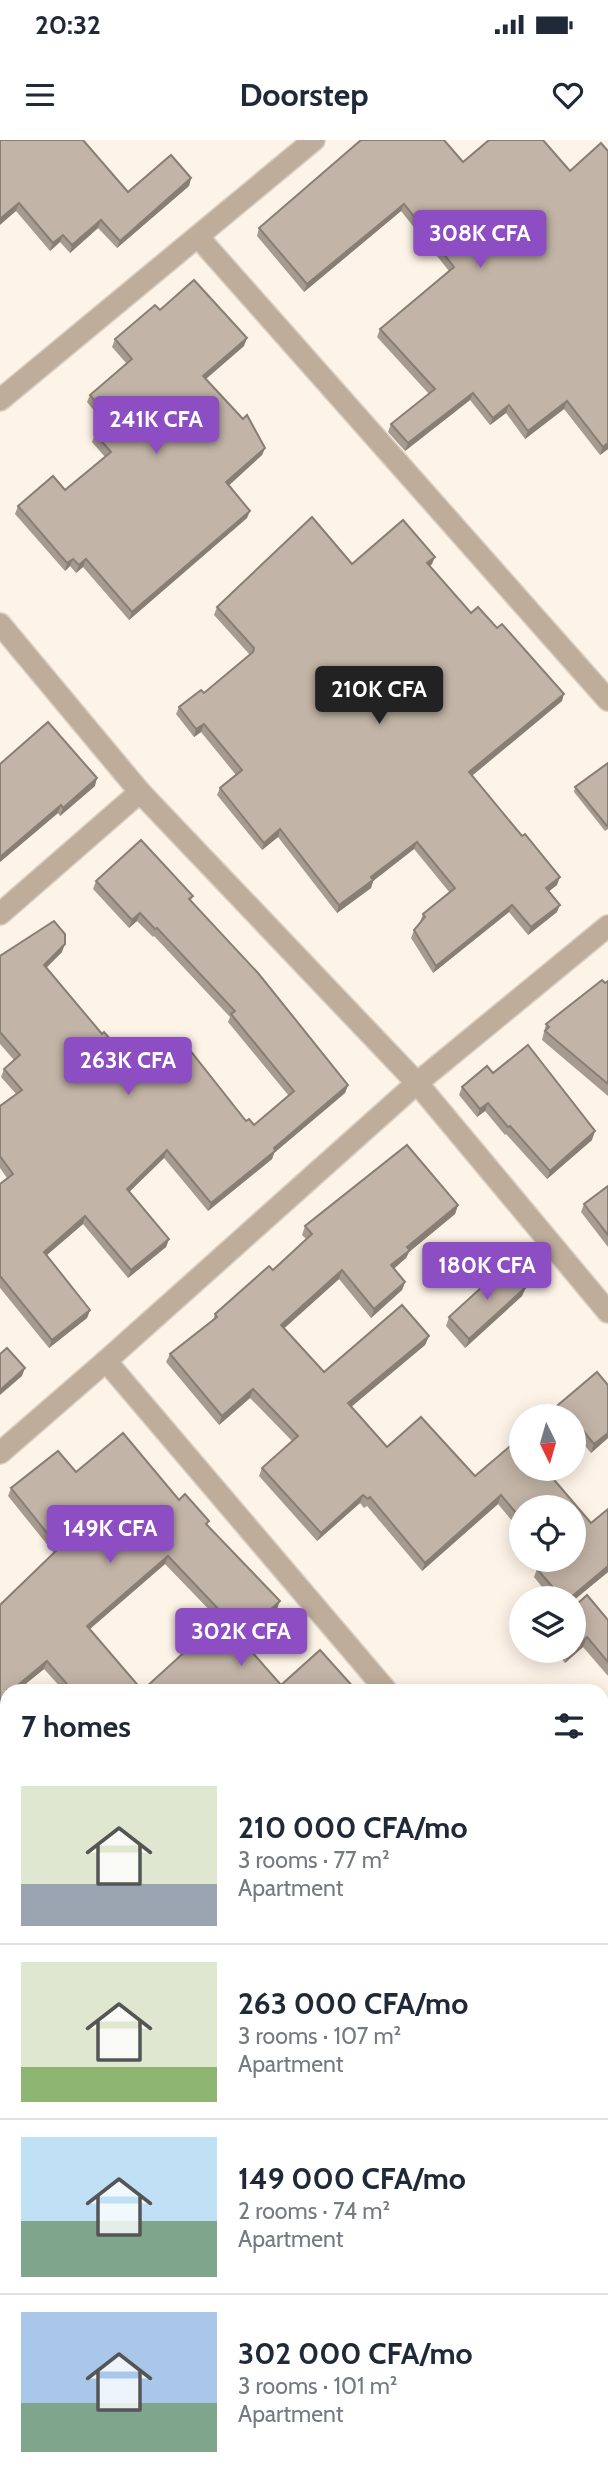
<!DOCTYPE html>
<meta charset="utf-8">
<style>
body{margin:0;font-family:Cabin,sans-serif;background:#f6f6f7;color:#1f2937;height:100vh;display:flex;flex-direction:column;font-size:26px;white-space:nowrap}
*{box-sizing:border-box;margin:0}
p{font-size:23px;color:#747a83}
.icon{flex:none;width:38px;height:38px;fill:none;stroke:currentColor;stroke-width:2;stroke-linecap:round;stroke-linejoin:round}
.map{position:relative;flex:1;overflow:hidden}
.drawer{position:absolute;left:0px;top:1544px;width:609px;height:800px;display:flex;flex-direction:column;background:#fff;border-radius:21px 21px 0 0;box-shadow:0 4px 18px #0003}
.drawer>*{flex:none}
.needle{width:46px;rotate:175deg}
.fabs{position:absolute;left:509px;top:1264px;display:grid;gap:14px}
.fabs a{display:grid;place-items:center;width:77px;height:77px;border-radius:50%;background:#fff;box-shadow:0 4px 18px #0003;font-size:35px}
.price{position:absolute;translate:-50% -60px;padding:0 16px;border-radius:7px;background:#8d4ec3;color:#fff;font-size:23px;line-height:46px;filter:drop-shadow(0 2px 4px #0008)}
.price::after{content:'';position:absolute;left:50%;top:42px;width:21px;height:16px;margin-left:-10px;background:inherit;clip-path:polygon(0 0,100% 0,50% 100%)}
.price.on{background:#222;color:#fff}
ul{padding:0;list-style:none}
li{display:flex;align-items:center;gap:21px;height:175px;padding:0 21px}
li+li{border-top:2px solid #e0e1e3}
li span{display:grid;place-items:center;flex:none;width:196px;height:140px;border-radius:0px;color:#555}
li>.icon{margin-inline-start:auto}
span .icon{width:84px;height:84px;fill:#fffc;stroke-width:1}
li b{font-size:30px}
h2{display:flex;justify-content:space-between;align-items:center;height:84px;padding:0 21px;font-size:30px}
.status{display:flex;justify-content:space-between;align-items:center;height:49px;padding:0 35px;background:#fff;direction:ltr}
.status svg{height:19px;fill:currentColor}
header{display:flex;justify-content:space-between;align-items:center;height:91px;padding:0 21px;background:#fff;font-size:32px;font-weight:800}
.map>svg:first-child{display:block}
</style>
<div class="status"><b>20:32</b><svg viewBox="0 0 49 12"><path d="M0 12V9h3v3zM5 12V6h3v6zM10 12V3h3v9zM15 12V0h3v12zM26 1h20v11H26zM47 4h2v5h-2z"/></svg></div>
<header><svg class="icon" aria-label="menu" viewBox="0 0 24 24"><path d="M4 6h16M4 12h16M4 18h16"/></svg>Doorstep<svg class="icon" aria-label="heart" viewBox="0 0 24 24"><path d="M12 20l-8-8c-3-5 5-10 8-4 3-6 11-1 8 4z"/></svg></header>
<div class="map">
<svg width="608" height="2343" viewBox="0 0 608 2343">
<rect width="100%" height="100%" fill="#fef3e7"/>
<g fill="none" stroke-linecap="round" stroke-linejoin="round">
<g stroke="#d8cec3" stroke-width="24">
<g id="minor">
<path d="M199,98l409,462"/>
<path d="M0,260l314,-260"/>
<path d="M0,484l140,168 277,291 191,229"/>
<path d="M0,774l140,-122"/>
<path d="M106,1221l280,329"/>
<path d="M0,1313l106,-92 311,-278 191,-157"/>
<path d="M0,1696l7,8"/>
<path d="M602,1805l6,7"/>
<path d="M0,2301l7,7"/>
<path d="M34,2336l7,7"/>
<path d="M560,2336l6,7"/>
<path d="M583,2343l9,-7"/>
</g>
</g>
<use href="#minor" stroke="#bfad9b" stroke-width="21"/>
</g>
<g fill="#a79b8f">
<path d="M0,0l128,52 63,-14 -2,8 -72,62 -19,-20 -28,25 -10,-11 -10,9 -34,-40z"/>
<path d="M361,0l247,309 -8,6 -36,-46 -39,30 -19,-26 -16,12 -20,-25 -65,51 -17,-19 3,-8 38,-30 -52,-57 3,-8 69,-58 -48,-60 -97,81 -47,-56 2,-8z"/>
<path d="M160,170l84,36 -38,33 59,69 -3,7 -33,30 18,33 -118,102 -46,-53 -7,6 -6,-7 -5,5 -50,-57 3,-8 47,-16 40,-33 -13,-15 3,-8 11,-9 -19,-23 3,-7 36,-32 -14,-16 3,-8z"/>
<path d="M352,424h80l-2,2 41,47 91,88 -90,74 85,110 -8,6 8,21 -29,23 -19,-23 -76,61 -22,-35 3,-8 6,-8 3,-8 27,-21 -36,-44 -41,32 -2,7 -34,25 -59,-76 -16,13 -45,-55 3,-7 16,-13 -35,-43 -7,5 -18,-23 3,-7 25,-14 46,-38 -36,-40 3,-8z"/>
<path d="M608,623v66l-3,2 -31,-39 1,-5z"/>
<path d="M0,624l95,22 -35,30 -2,-3 -58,49z"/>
<path d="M96,741l97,15 -2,4 157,185 -3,8 -71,60 -2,6 -64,52 -44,-53 -35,34 40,47 -3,8 -38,31 -45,-54 -36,31 43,55 -3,8 -38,30 -49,-60v-104l7,-6 -7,-10v-62l16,-12 -15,-17 3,-8 10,-9 -14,-16v-88l62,-4 -16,16 56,66 42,44 110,47 35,-29 -61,-74 2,-5 -76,-81 -1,1 -16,-16 -8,7 -36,-39z"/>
<path d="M608,841v115l-66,-56 4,-16z"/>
<path d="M493,933l99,67 -45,39 -41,-45 -1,1 -20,-24 -8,6 -18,-22 3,-8z"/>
<path d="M407,1005l51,60 -3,9 -46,38 -3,6 -12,10 11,14 -3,8 -31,28 -32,-39 -55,49 40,44 78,-67 27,31 -4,9 -74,62 36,40 34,-30 54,59 47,-40v32h22l47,55 17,-14v63l-34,28v-2h-23l-17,-21 3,-8 8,-7 -2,-3h31v-52h-52v26l-24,-29 -76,67 -55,-65 -3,2 -4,-5 -43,38 -58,-65 3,-8 30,-27 -42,-43 -31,27 -53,-63 4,-8 43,-34 2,-6 54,-48 4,4 33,-31 -4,-4 3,-9z"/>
<path d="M608,1046v61l-27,-35 3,-8z"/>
<path d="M526,1147l-4,9 -57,52 -19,-22 3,-9z"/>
<path d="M597,1232l11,66 -17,15 -15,-18 -2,1v-20z"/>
<path d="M76,1332l103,28 29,25 69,84 -35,32 39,44 75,5h-212l1,-2 75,-67 -55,-57 -75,65 52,61h-79l-19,-21 -26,21h-11v10l-7,6v-101l54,-52 -46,-57 3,-8z"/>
<path d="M574,1467l34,13v56l-25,-29 -18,16 -10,-13h19z"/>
<path d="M0,1746l1,1 -1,3 7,8v163l-5,4 5,5v146l-7,-8z"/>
<path d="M82,2336h52l-9,7h-37z"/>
<path d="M196,2336h191l6,7h-191z"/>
</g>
<g fill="#887e74">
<path d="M191,38l-2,8 -72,62 3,-7z"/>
<path d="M19,63l-3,8 -16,14v-6z"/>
<path d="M404,64l-3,7 -97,81 3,-8z"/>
<path d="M101,80l-3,8 -28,25 2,-8z"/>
<path d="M63,95l-3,7 -10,9 3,-8z"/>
<path d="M247,198l-3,8 -43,37 2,-7z"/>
<path d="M473,253l-3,7 -65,51 3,-8z"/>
<path d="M567,261l-3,8 -39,30 3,-8z"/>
<path d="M509,265l-3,8 -16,12 3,-7z"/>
<path d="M608,303v6l-8,6 3,-8z"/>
<path d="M265,308l-3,7 -38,35 2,-8z"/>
<path d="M250,371l-3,7 -118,102 3,-8z"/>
<path d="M435,417l-3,7 -8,7 3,-8z"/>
<path d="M73,419l-3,7 -5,5 2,-8z"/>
<path d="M86,419l-3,8 -7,6 3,-8z"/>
<path d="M564,554l-2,7 -95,79 2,-8z"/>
<path d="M204,584l-3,8 -7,5 2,-8z"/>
<path d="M97,638l-2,8 -35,30 3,-8z"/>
<path d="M61,665l-3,8 -58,49v-5z"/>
<path d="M280,689l-2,8 -16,13 2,-7z"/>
<path d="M417,702l-3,7 -41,32 -2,7 -34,25 2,-8 32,-28z"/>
<path d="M560,737l-3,8 -13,10 2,-7z"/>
<path d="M512,765l-3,7 -76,61 3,-7z"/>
<path d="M560,765l-3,7 -29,23 3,-8z"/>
<path d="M140,773l-3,8 -8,7 3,-8z"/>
<path d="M65,804l-3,8 -21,21 3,-8z"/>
<path d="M348,945l-3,8 -71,60 -2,6 -64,52 3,-8z"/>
<path d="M488,963l-3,8 -8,6 3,-8z"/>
<path d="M595,991l-3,9 -45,39 3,-8z"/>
<path d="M167,1010l-3,8 -40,39 3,-8z"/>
<path d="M458,1065l-3,9 -46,38 -3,6 -18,16 3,-9 16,-18z"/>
<path d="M85,1076l-2,8 -42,36 3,-8z"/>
<path d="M169,1099l-3,8 -38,31 3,-8z"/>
<path d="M342,1130l-3,9 -61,55 3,-9z"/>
<path d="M405,1142l-3,8 -31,28 3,-9z"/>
<path d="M526,1147l-4,9 -57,52 4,-9z"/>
<path d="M90,1170l-3,8 -38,30 3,-8z"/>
<path d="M429,1196l-4,9 -80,67 3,-9z"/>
<path d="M25,1228l-3,8 -22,19v-5z"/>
<path d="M253,1249l-3,9 -31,27 3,-9z"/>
<path d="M579,1286l-3,9 -2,1v-6z"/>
<path d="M608,1293v5l-17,15 3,-9z"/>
<path d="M363,1355l-3,8 -43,38 4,-8z"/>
<path d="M501,1355l-3,9 -76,67 3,-8z"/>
<path d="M168,1416l-3,8 -81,70 3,-8z"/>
<path d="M608,1426v6l-34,28v-2h-4z"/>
<path d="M280,1461l-3,8 -37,34 3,-8z"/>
<path d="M587,1497l-4,10 -18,16 4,-10 3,-3h2v-2z"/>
<path d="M47,1521l-3,8 -26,21h-6z"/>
<path d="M7,1555v5l-7,6v-5z"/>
<path d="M7,1916v5l-7,6v-6z"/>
<path d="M608,1923l-1,5 -5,4v-5z"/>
<path d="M608,2072v5l-6,5v-5z"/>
<path d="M608,2200v5l-6,5v-5z"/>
<path d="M127,2336h7l-9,7h-6z"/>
<path d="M509,2336l-3,7h-7z"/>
</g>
<g fill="#c2b4a6" stroke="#887e74" stroke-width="2">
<path d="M0,0h83l45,52 43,-37 20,23 -71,63 -19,-21 -29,25 -9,-10 -10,8 -34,-40 -19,16z"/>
<path d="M361,0h83l19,22 26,-22h54l27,31 31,-28 7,8v292l-5,4 -36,-46 -39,30 -19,-26 -16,13 -20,-25 -65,50 -17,-19 44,-35 -55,-60 74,-62 -50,-63 -97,80 -48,-56z"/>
<path d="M194,140l53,58 -44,38 40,43 4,-4 18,33 -39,34 24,29 -118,101 -46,-53 -7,6 -6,-6 -6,4 -49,-57 35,-30 12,14 46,-38 -16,-18 16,-14 -21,-25 42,-36 -17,-20 40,-34 5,5z"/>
<path d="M312,377l40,47 51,-44 32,37 -8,6 44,50 7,-6 19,21 5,-4 62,70 -95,78 53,64 3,-2 35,43 -14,11 14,17 -29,22 -19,-22 -76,61 -22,-36 11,-13 -2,-3 32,-26 -38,-46 -46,35 2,3 -34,25 -59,-76 -16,14 -44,-55 22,-18 -38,-46 -8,5 -17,-22 22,-17 3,3 49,-41 1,-4 -37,-41z"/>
<path d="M48,582l49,56 -34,30 -2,-3 -61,52v-93z"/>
<path d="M608,623v62l-1,1 -32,-39z"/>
<path d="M141,700l52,56 -4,3 69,74 90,112 -74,63 1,3 -64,52 -44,-53 -40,39 42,50 -38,31 -46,-54 -41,36 46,58 -38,30 -52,-64v-92l13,-10 -13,-18v-50l22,-16 -18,-21 16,-14 -20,-23v-76l54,-35 11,13v10l-21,21 58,69 2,-2 40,46 41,-34 61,77 3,-2 5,6 40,-34 -63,-77 4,-3 -78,-83 -2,1 -15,-16 -8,7 -36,-39z"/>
<path d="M602,840l3,3 3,-2v103l-63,-53 4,-4 -3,-3z"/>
<path d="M528,905l67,86 -45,40 -40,-45 -2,1 -20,-24 -8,6 -18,-22 25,-21 6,7z"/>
<path d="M407,1005l51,60 -51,42 3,3 -19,15 14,17 -31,27 -32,-39 -61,55 43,47 78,-67 27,31 -81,67 39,44 34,-30 54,59 47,-40v32h22l47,55 17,-14v57l-38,32h-8l-25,-29 12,-10h25v-52h-52v13l-21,-25 -76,68 -55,-66 -2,2 -5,-4 -42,38 -59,-65 36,-32 -45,-47 -31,27 -52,-62 47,-37 -2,-3 54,-48 4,4 39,-36 -7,-8z"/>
<path d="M608,1046v49l-24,-31z"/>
<path d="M506,1125l20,22 -57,52 -20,-22z"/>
<path d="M7,1208l18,20 -25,22v-36z"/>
<path d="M597,1232l11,13v48l-14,11 -15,-18 -5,4v-14h-29z"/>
<path d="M123,1293l56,67 6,-6 24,27 -3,3 74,77 -37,34 -75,-79 -81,70 55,64h-70l-25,-29 -35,29h-5v5l-7,6v-96l59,-57 -48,-60 47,-37 18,21z"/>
<path d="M587,1455l21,25v42l-21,-25 -13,11v-41z"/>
<path d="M222,1478l59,67 39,-35 36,40h-209l-2,-2z"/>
<path d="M0,1750l7,8v158l-7,5z"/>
<path d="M602,1875l6,9v39l-6,4z"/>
<path d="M0,1922l7,8v135l-7,-8z"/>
<path d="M602,2043l6,7v22l-6,5z"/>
<path d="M608,2150v50l-6,5v-50z"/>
<path d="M92,2336h35l-8,7h-22z"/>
<path d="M206,2336h181l6,7h-180z"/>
<path d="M458,2336h50l-9,7h-51z"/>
</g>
</svg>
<div class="fabs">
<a><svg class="needle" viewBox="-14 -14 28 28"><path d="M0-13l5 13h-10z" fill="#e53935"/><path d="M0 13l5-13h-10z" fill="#747a83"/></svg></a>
<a><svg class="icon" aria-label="locate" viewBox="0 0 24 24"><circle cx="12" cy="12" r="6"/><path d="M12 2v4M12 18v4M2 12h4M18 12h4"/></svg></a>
<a><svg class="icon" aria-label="layers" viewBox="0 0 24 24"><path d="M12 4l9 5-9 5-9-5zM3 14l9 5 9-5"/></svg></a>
</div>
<b class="price" style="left:480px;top:130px">308K CFA</b>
<b class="price" style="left:156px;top:316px">241K CFA</b>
<b class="price on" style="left:379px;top:586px">210K CFA</b>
<b class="price" style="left:128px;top:957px">263K CFA</b>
<b class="price" style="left:487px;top:1162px">180K CFA</b>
<b class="price" style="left:110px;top:1425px">149K CFA</b>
<b class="price" style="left:241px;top:1528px">302K CFA</b>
<section class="drawer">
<h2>7 homes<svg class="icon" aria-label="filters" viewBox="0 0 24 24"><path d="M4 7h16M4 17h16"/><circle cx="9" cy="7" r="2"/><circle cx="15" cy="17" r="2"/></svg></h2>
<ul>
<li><span style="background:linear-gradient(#dfe7d0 70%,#9aa5b1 0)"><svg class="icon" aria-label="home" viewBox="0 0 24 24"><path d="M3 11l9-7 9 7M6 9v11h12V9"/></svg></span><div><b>210 000 CFA/mo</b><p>3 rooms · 77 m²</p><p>Apartment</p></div></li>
<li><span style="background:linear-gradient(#dfe7d0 75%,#8fb573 0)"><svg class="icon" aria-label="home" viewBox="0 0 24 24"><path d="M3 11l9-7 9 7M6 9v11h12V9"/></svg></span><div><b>263 000 CFA/mo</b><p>3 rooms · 107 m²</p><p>Apartment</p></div></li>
<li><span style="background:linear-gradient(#bfe0f5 60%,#7fa58c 0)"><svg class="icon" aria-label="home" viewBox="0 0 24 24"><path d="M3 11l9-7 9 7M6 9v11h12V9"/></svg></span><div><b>149 000 CFA/mo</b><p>2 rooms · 74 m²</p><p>Apartment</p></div></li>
<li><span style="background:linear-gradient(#a9c7e8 65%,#7fa58c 0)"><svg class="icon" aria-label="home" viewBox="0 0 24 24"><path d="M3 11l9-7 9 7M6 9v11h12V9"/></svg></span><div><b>302 000 CFA/mo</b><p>3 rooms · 101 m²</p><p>Apartment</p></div></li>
</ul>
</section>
</div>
